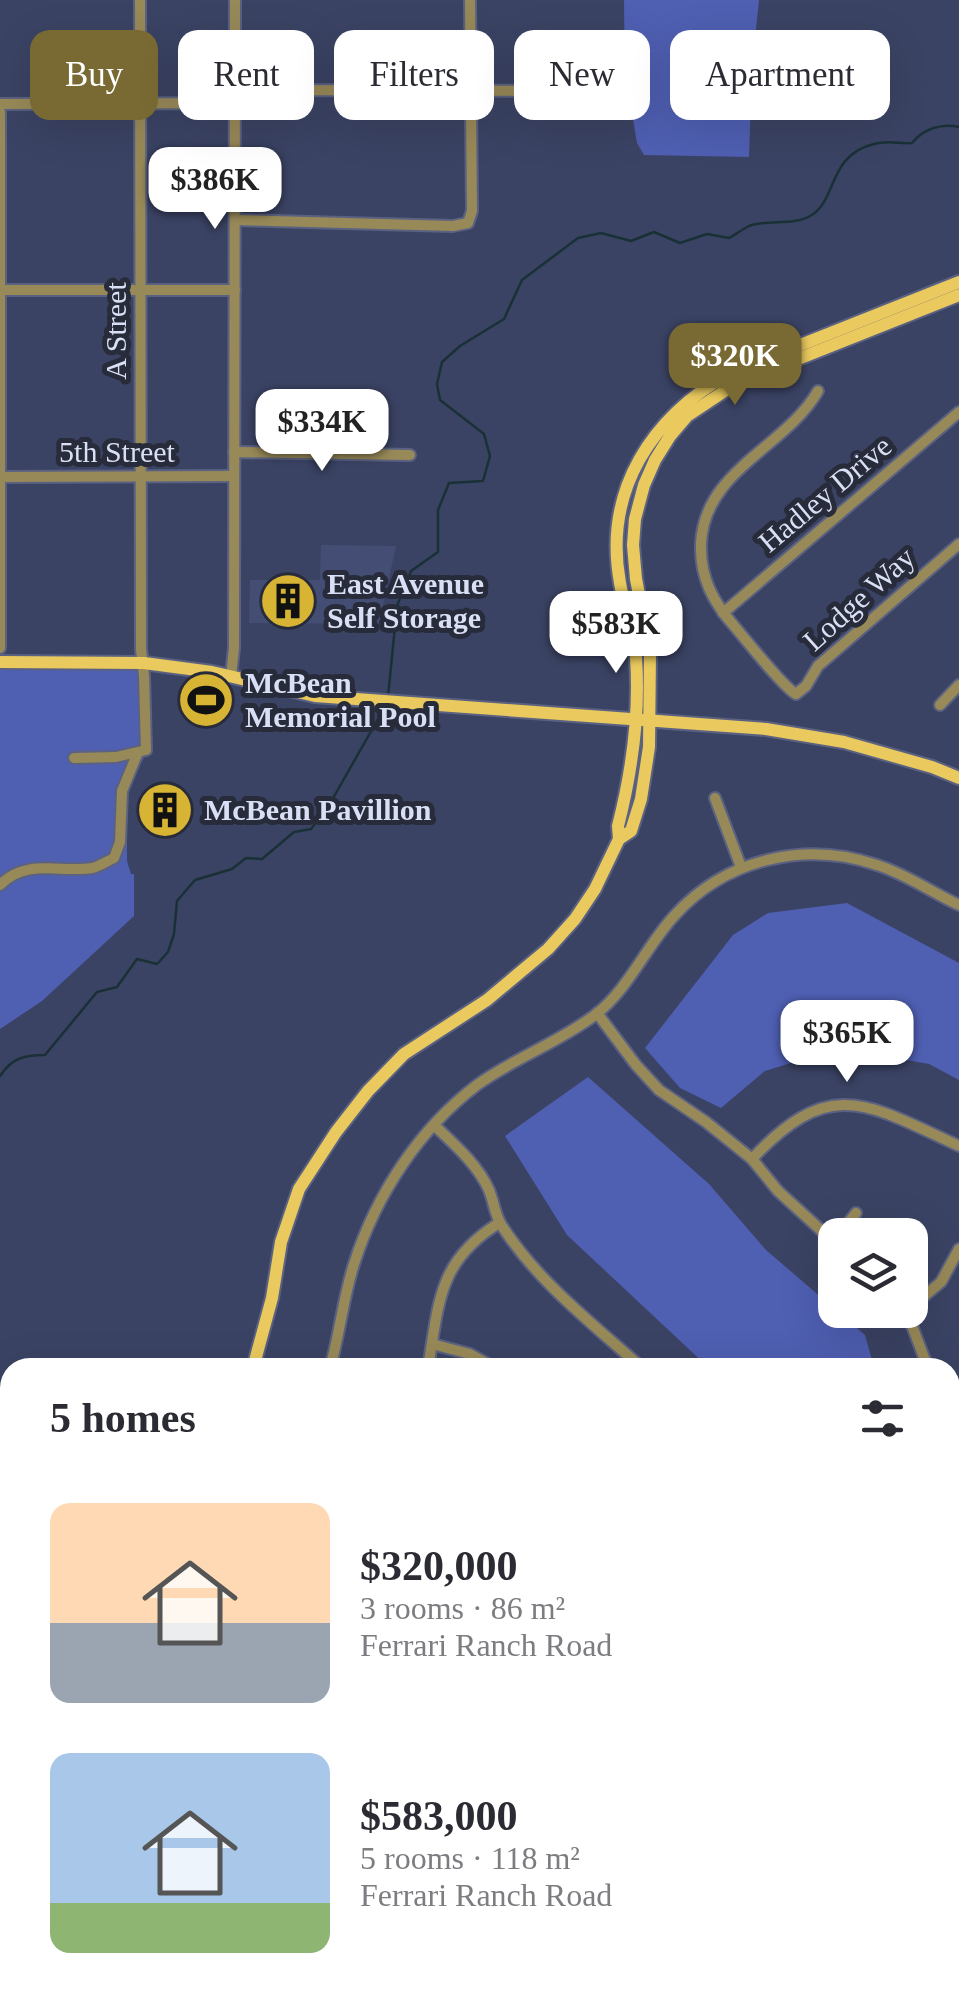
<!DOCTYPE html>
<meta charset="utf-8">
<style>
body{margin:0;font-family:"Times New Roman",serif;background:#f2f2f3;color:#2b2b33;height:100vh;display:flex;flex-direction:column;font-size:38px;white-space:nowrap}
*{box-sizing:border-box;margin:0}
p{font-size:32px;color:#7c7c81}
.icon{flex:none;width:55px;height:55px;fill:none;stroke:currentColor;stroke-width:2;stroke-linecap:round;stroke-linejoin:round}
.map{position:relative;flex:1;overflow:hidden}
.panel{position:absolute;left:0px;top:1358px;width:960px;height:642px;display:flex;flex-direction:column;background:#fff;border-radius:30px 30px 0 0;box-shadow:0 10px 40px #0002}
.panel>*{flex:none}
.banner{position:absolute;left:30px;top:30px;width:900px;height:90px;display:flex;gap:20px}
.controls{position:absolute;left:818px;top:1218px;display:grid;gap:20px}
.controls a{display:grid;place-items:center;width:110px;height:110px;border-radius:20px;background:#fff;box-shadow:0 10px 40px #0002;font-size:50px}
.price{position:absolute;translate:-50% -85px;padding:0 22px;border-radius:20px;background:#fff;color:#222;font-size:32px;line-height:65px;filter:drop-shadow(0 2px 5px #0008)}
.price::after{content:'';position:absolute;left:50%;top:60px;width:30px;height:22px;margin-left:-15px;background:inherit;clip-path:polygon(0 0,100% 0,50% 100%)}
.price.current{background:#796933;color:#fff}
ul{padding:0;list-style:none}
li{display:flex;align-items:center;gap:30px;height:250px;padding:0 50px}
li span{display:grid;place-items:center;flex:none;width:280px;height:200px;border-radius:20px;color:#555}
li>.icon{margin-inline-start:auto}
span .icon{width:120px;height:120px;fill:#fffc;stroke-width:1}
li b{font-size:42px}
h2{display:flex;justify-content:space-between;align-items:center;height:120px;padding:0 50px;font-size:42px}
.tag{padding:0 35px;border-radius:20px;background:#fff;box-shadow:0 10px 40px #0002;font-size:35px;line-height:90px}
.tag.current{background:#796933;color:#fff}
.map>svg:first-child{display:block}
</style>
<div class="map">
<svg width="959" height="1999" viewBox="0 0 959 1999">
<rect width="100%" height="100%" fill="#3b4364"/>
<path fill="#444e75" d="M321,545l75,1 -17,78 -130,-1 1,-43h70z"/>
<g fill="#4f5fb2">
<path d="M624,0h135l-7,68 -3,89 -105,-2 -7,-12 -6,-36 -6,-16z"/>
<path d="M0,667h144l2,86 -19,39v69l4,13h3v42l-92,85 -42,28z"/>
<path d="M847,903l112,60v117l-30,-16 -90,-16 -74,23 -44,37 -41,-20 -35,-40 88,-113 35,-22z"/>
<path d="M588,1077l121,107 57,66 99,85 9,32h-166l-141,-132 -62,-99z"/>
<path d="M69,1990h107l1,9h-119z"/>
<path d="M211,1990h372l-21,9h-350z"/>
</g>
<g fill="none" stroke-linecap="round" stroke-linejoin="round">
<g stroke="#193136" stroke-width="2.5">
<path d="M388,697l9,-91 14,-35 27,-19v-42l11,-27 34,-2 7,-25 -6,-22 -44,-34 -3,-16 5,-22 18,-16 44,-27 18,-39 56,-42 23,-5 30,8 23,-9 26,11 27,-9 22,4c7,-4 14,-9 20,-12 19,-7 44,0 61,-10 28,-15 17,-61 64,-72 14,-4 25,0 38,-1 11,-14 29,-20 47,-16"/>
<path d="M0,1076c12,-18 24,-21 45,-21l52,-63 20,-5 20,-28 20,5 11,-12 6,-18 3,-33 18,-21 37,-11 14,-11 16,1 32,-27 17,-3 17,-22 58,-102"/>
</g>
<g stroke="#5b6281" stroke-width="14">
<g id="minor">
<path d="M235,90l324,1"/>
<path d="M0,104l235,-1"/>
<path d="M0,112v536"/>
<path d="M235,220l218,6 15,-3 4,-12 -2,-211"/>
<path d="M0,290h235"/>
<path d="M818,391c-33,57 -114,79 -117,153 -1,34 12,58 34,83 12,14 49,61 61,67l10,-8 12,-20 141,-122"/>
<path d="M234,452l176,3"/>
<path d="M0,477l234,-1"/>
<path d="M723,613l236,-201"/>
<path d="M231,676l3,-28 1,-648"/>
<path d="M940,705l19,-20"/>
<path d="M74,758l42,-1 30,-7 -2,-74 -3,-27 -1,-649"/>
<path d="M715,798l26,69"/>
<path d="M0,885c26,-27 60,-12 92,-17 7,-1 15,-7 22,-10l6,-16 2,-51 16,-39"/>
<path d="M597,1013l39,52 23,25 47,32 46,37 26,32 57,52"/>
<path d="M435,1126c19,18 43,39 54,64 5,12 6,26 13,36 36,56 91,98 140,142"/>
<path d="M752,1159c78,-84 116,-55 207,-13"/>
<path d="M839,1235l17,-22"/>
<path d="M910,1308l31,-26 18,-33"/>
<path d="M906,1310l22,58"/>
<path d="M432,1344l38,10 25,14"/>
<path d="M330,1368c10,-35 13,-70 24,-104 22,-69 65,-135 123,-179 37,-27 81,-42 118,-70 34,-26 51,-69 80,-100 52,-57 131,-74 202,-50 29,9 54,27 82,40"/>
<path d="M428,1368c11,-66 10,-107 71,-145"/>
<path d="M950,1452l9,25"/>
<path d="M950,1753l9,-12"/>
<path d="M950,1804l9,4"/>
<path d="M0,1847l10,-5"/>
<path d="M950,1911l9,-6"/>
<path d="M950,1934l9,-20"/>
<path d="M0,1968l10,-8"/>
<path d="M193,1990l2,9"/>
<path d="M896,1990l15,9"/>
<path d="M926,1990l16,9"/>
<path d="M710,1999c22,-6 41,-7 64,0"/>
</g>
</g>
<g stroke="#5b6281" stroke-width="16">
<g id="major">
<path d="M0,662l144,1 68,9 103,24 451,33 78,13 88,25 27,11"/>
<path d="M619,839l12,-8 10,-32 8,-52 1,-95 -14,-73 -3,-34 2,-26 9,-34 11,-25 15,-24 17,-20 48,-32 224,-89"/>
<path d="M253,1368l19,-70 9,-56 18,-53 37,-57 32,-41 36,-37 83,-54 61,-51 27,-30 20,-30 24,-50 -1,-13c14,-55 22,-111 18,-168 -1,-26 -12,-50 -16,-75 -17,-93 32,-166 110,-210l229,-91"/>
<path d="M0,1767l10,-7"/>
</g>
</g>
<use href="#minor" stroke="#988958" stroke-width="10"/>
<use href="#major" stroke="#eaca5e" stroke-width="12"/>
</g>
<defs>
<g id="building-disc" transform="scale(2.875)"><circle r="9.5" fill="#d8b434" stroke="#272b3a"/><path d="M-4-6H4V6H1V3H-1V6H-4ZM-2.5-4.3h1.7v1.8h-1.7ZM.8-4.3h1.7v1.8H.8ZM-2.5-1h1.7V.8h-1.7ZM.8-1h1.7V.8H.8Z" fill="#111"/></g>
<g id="stadium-disc" transform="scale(2.875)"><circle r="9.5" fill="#d8b434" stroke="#272b3a"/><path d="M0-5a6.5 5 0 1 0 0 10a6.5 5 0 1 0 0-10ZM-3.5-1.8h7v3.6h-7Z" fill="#111"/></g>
</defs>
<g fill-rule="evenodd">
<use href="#building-disc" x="288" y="601"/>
<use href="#stadium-disc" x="206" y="700"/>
<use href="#building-disc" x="165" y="810"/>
</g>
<g text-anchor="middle" stroke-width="10" stroke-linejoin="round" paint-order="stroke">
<g font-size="30" fill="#d9dff4" stroke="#272b3a">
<text transform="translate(116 331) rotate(-90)" y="10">A Street</text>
<text x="117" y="462">5th Street</text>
<text transform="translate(825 494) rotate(-40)" y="10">Hadley Drive</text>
<text transform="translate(859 599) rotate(-42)" y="10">Lodge Way</text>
</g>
<g font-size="30" font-weight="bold" fill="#d9dff4" stroke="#272b3a" text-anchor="start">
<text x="327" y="594">East Avenue<tspan x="327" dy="34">Self Storage</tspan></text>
<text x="245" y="693">McBean<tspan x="245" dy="34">Memorial Pool</tspan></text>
<text x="204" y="820">McBean Pavillion</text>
</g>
</g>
</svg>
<div class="controls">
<a><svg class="icon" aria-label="layers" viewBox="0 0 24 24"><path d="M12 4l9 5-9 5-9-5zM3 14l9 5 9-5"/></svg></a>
</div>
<b class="price" style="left:215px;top:232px">$386K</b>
<b class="price current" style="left:735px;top:408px">$320K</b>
<b class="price" style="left:322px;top:474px">$334K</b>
<b class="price" style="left:616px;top:676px">$583K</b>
<b class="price" style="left:847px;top:1085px">$365K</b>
<div class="banner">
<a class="tag current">Buy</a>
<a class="tag">Rent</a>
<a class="tag">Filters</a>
<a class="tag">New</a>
<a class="tag">Apartment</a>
</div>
<section class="panel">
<h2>5 homes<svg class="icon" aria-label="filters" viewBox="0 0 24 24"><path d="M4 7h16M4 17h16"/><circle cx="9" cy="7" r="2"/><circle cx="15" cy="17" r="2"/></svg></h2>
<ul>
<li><span style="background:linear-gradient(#ffd9b3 60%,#9aa5b1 0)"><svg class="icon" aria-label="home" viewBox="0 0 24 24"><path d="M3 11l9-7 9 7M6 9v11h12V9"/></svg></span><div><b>$320,000</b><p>3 rooms · 86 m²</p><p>Ferrari Ranch Road</p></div></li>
<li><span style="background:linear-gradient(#a9c7e8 75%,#8fb573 0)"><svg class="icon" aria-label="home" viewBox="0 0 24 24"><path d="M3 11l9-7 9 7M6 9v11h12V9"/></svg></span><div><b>$583,000</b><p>5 rooms · 118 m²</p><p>Ferrari Ranch Road</p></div></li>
</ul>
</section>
</div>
